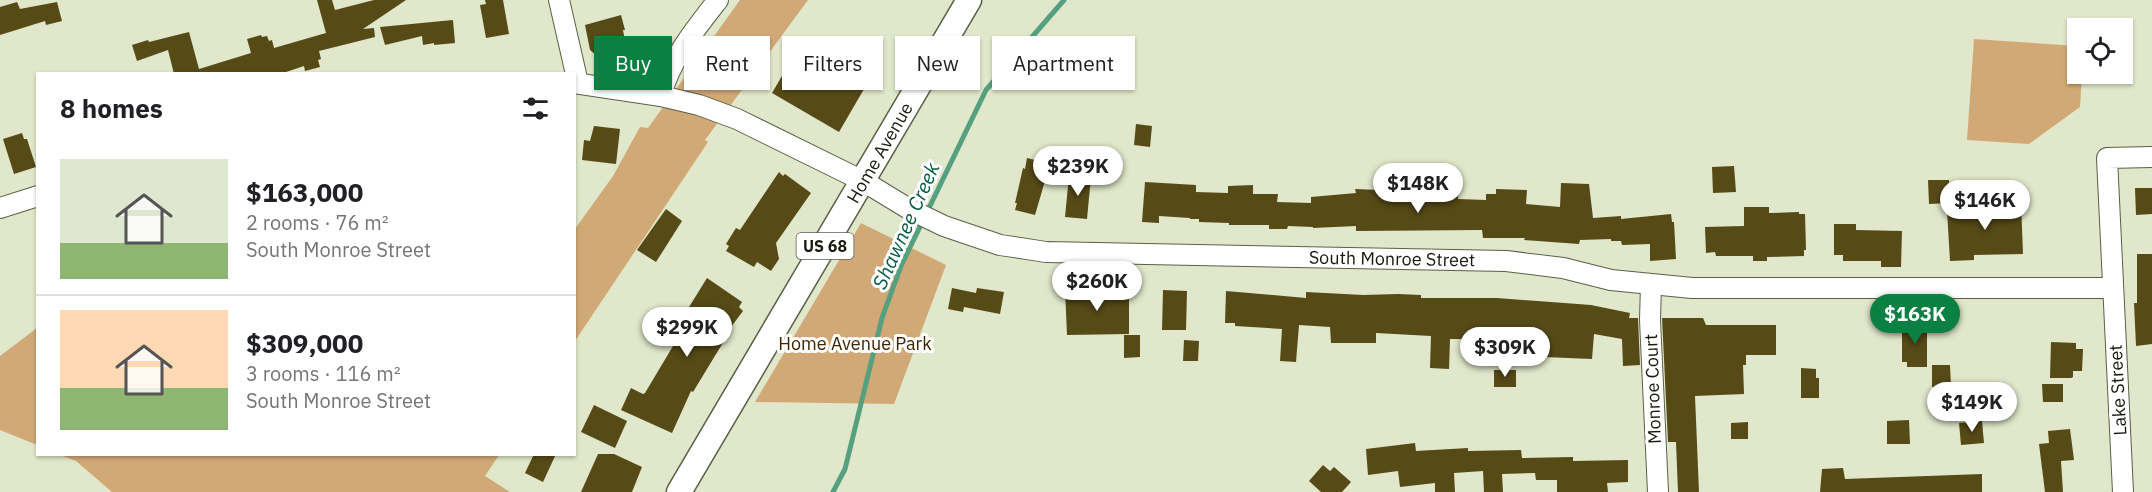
<!DOCTYPE html>
<meta charset="utf-8">
<style>
body{margin:0;font-family:"IBM Plex Sans",sans-serif;background:#f6f6f6;color:#202124;height:100vh;display:flex;flex-direction:column;font-size:22px;white-space:nowrap}
*{box-sizing:border-box;margin:0}
p{font-size:20px;color:#757577}
.icon{flex:none;width:33px;height:33px;fill:none;stroke:currentColor;stroke-width:2;stroke-linecap:round;stroke-linejoin:round}
.map{position:relative;flex:1;overflow:hidden}
.side{position:absolute;left:36px;top:72px;width:540px;height:384px;display:flex;flex-direction:column;background:#fff;border-radius:0px;box-shadow:0 2px 4px #0004}
.side>*{flex:none}
.top-card{position:absolute;left:594px;top:36px;width:570px;height:54px;display:flex;gap:12px}
.controls{position:absolute;left:2067px;top:18px;display:grid;gap:12px}
.controls a{display:grid;place-items:center;width:66px;height:66px;border-radius:0px;background:#fff;box-shadow:0 2px 4px #0004;font-size:30px}
.price{position:absolute;translate:-50% -51px;padding:0 14px;border-radius:21px;background:#fff;color:#222;font-size:20px;line-height:39px;filter:drop-shadow(0 2px 3px #0008)}
.price::after{content:'';position:absolute;left:50%;top:36px;width:18px;height:14px;margin-left:-9px;background:inherit;clip-path:polygon(0 0,100% 0,50% 100%)}
.price.on{background:#0b8043;color:#fff}
ul{padding:0;list-style:none}
li{display:flex;align-items:center;gap:18px;height:150px;padding:0 24px}
li+li{border-top:2px solid #e0e0e0}
li span{display:grid;place-items:center;flex:none;width:168px;height:120px;border-radius:0px;color:#555}
li>.icon{margin-inline-start:auto}
span .icon{width:72px;height:72px;fill:#fffc;stroke-width:1}
li b{font-size:26px}
h2{display:flex;justify-content:space-between;align-items:center;height:72px;padding:0 24px;font-size:26px}
.chip{padding:0 21px;border-radius:0px;background:#fff;box-shadow:0 2px 4px #0004;font-size:21px;line-height:54px}
.chip.on{background:#0b8043;color:#fff}
.map>svg:first-child{display:block}
</style>
<div class="map">
<svg width="2152" height="492" viewBox="0 0 2152 492">
<rect width="100%" height="100%" fill="#e0e7ca"/>
<g fill="#d1a976">
<path d="M740,0h68l-103,140 3,2 -133,199v-112l38,-53 27,-49 8,1z"/>
<path d="M1974,39l103,7 1,28h4l-2,33 -51,37 -62,-4z"/>
<path d="M861,223l85,42 -52,139 -139,-2z"/>
<path d="M37,328v117l-37,-15v-74z"/>
<path d="M60,455h439l-14,21 25,16h-398l-36,-31z"/>
</g>
<g fill="none" stroke-linecap="round" stroke-linejoin="round">
<path stroke="#55a07f" stroke-width="5" d="M833,492l12,-23 37,-151 19,-52 85,-176 78,-90"/>
</g>
<g fill="#564a17">
<path d="M317,0h15l3,10 39,-10h32l-43,29 11,-1 1,9 -56,14 2,8 -3,1 2,7 -15,4 -1,-5 -24,8h-106l-6,-24 -31,11 -5,-16 16,-5 1,2 40,-10 10,37 52,-16 -4,-14 14,-4 1,2 5,-1 2,5 3,-1 2,8 52,-15z"/>
<path d="M485,0h18l6,34 -23,4 -6,-33 6,-1z"/>
<path d="M17,2l3,7 37,-7 5,19 -16,4 -1,-4 -45,14v-28z"/>
<path d="M621,15l4,15h-2l2,11 -5,2 1,4 -24,9 -7,-6 -5,-25z"/>
<path d="M453,20l2,23 -21,2v-2l-11,2 -1,-9 -37,9 -5,-18z"/>
<path d="M793,57l34,20 11,-19 33,19 -32,55 -67,-39z"/>
<path d="M1136,124l16,2 -2,21 -16,-2z"/>
<path d="M594,126l26,3 -4,35 -34,-4 2,-20 6,1z"/>
<path d="M22,133l2,6h3l9,28 -22,7 -11,-35z"/>
<path d="M1093,151l15,1 -2,21 -15,-2z"/>
<path d="M1027,158l20,5 -3,11h3l-12,41 -20,-5 2,-7h-2l8,-35 2,1z"/>
<path d="M1734,166l2,26 -23,1 -1,-26z"/>
<path d="M779,172l4,4 2,-2 26,19 -35,50 3,16 -8,12 -14,-9 -3,5 -28,-16 3,-5 -3,-2 10,-16 4,2z"/>
<path d="M1069,176l22,1 -4,42 -22,-2z"/>
<path d="M1928,180h21l1,23 -21,1z"/>
<path d="M1432,181l17,1 -1,8h10v9l28,1v-6h10v-5l31,1 -1,14 34,3 1,-24 28,1 4,34 28,-2v3l50,-5 1,8h2l2,37 -26,2v-17l-28,1 -1,-4h-10v-2l-31,1 -1,4 -55,-4 1,-2h-42l-1,-8 -126,1v-5l-43,2v-1l-25,-1 -1,3h-18v-4h-40v-2l-30,-1v-3h-9v-1l-31,-2v7l-17,-1 3,-40 51,3v7l32,1v-7l25,-1v9h25l-1,8 34,1v-6l45,-4 -1,-4 76,3z"/>
<path d="M2135,188h17v26l-16,1z"/>
<path d="M2021,202l2,52 -49,1v5l-24,1 -3,-51 51,-3 -1,-4z"/>
<path d="M1744,207h25v6l30,-1v2h6l1,36h-2v6l-37,1v4h-14v-5h-37l-1,-4 -9,1 -1,-26 39,-1z"/>
<path d="M666,209l16,12 -26,41 -19,-12z"/>
<path d="M1834,224h22v6l46,1 -1,36h-20v-6h-38v-6h-9z"/>
<path d="M2137,254h15v90l-16,2 -2,-43h3z"/>
<path d="M707,278l35,24 -3,5 4,4 -21,28 2,2 -31,51 -2,-1 -19,42 -51,-23 10,-22 12,6 2,-1 34,-57 -6,-3z"/>
<path d="M952,288l24,5 1,-5 27,4 -4,22 -36,-7 -1,5 -15,-3z"/>
<path d="M1065,289h53l1,6h10v39l-62,1z"/>
<path d="M1163,290l24,1 -1,39h-24z"/>
<path d="M1226,291l80,7v-6l57,3 35,-1 23,1v3h76l94,7 39,8 -1,5h9l2,47 -17,1 -1,-27 -28,-5 -2,25 -48,-2 1,-17 -95,-1 -1,30 -19,-1 1,-32 -55,-3v10h-45l-1,-16 -31,-2 -3,37 -16,-1 2,-32 -47,-3v-3h-10z"/>
<path d="M1662,318h41l3,7h70v30h-30v10h-3l1,29 -49,2 4,96h-21l-2,-50h-8z"/>
<path d="M1905,324h20v5h2v38h-20v-5h-5v-34h3z"/>
<path d="M1124,335h16v22l-16,1z"/>
<path d="M1184,340l15,1 -1,20h-15z"/>
<path d="M2051,342l25,1v6h7l-1,22h-9v6l-2,1h-21z"/>
<path d="M1932,365h18l1,21 -19,1z"/>
<path d="M1801,368l15,1v9h3v20h-18z"/>
<rect x="1494" y="370" width="22" height="17"/>
<path d="M2042,384h21v18h-20z"/>
<path d="M594,405l33,16 -12,27 -34,-16z"/>
<path d="M1909,420l1,24h-23v-23z"/>
<path d="M1982,421l2,22 -23,2 -2,-22z"/>
<path d="M1748,422v17h-17v-16z"/>
<path d="M2070,429l4,31 -13,1 2,31h-18l-6,-48 10,-1 -1,-12z"/>
<path d="M1415,443l1,8 52,-3v3l53,-1 1,8 51,-1v4l55,-1v22l-21,1 1,9h-51v-12h-21l-1,-7 -33,1 1,18h-19l-1,-21 -29,2 1,19h-20v-9l-35,4 -2,-16 -30,4 -2,-26z"/>
<path d="M534,454h22l-13,28 -18,-9z"/>
<path d="M598,454h16l28,13 -10,25h-51z"/>
<path d="M1323,465l7,6 4,-4 17,15 -9,10h-21l-12,-11z"/>
<path d="M1843,468l2,11 137,-5v18h-162l2,-23z"/>
</g>
<g fill="none" stroke-linecap="round" stroke-linejoin="round">
<g stroke="#5a6047" stroke-width="22">
<g id="minor">
<path d="M559,0l19,83"/>
<path d="M574,83l87,13 38,9 38,14 126,62 46,28 35,17 56,19 46,7 460,9 57,7 48,12 81,8h421"/>
<path d="M661,96c8,-35 35,-68 57,-96"/>
<path d="M0,208l38,-12"/>
<path d="M1651,285l-1,35 8,172"/>
<path d="M2123,492l-16,-334 45,-1"/>
</g>
</g>
<g stroke="#5a6047" stroke-width="27">
<path id="major" d="M679,492l290,-492"/>
</g>
<use href="#minor" stroke="#fff" stroke-width="20"/>
<use href="#major" stroke="#fff" stroke-width="24"/>
</g>
<g text-anchor="middle" stroke-width="6" stroke-linejoin="round" paint-order="stroke">
<rect fill="#fff" stroke="#5d5f57" stroke-width="1.5" x="796.5" y="233" width="57" height="26" rx="4.5"/>
<g font-size="16" font-weight="bold" fill="#171a0f">
<text x="825" y="252">US 68</text>
</g>
<g font-size="18" fill="#171a0f" stroke="#fff">
<text transform="translate(880 153) rotate(-60)" y="6">Home Avenue</text>
<text transform="translate(1392 259) rotate(1)" y="6">South Monroe Street</text>
<text transform="translate(1653 389) rotate(-92)" y="6">Monroe Court</text>
<text transform="translate(2118 390) rotate(-93)" y="6">Lake Street</text>
</g>
<g font-size="18" fill="#3c2502" stroke="#fff">
<text x="855" y="350">Home Avenue Park</text>
</g>
<g font-size="20" font-style="italic" fill="#005b40" stroke="#fff">
<text transform="translate(906 226) rotate(-66)" y="7">Shawnee Creek</text>
</g>
</g>
</svg>
<div class="controls">
<a><svg class="icon" aria-label="locate" viewBox="0 0 24 24"><circle cx="12" cy="12" r="6"/><path d="M12 2v4M12 18v4M2 12h4M18 12h4"/></svg></a>
</div>
<b class="price" style="left:1078px;top:197px">$239K</b>
<b class="price" style="left:1418px;top:214px">$148K</b>
<b class="price" style="left:1985px;top:231px">$146K</b>
<b class="price" style="left:1097px;top:312px">$260K</b>
<b class="price on" style="left:1915px;top:345px">$163K</b>
<b class="price" style="left:687px;top:358px">$299K</b>
<b class="price" style="left:1505px;top:378px">$309K</b>
<b class="price" style="left:1972px;top:433px">$149K</b>
<div class="top-card">
<a class="chip on">Buy</a>
<a class="chip">Rent</a>
<a class="chip">Filters</a>
<a class="chip">New</a>
<a class="chip">Apartment</a>
</div>
<section class="side">
<h2>8 homes<svg class="icon" aria-label="filters" viewBox="0 0 24 24"><path d="M4 7h16M4 17h16"/><circle cx="9" cy="7" r="2"/><circle cx="15" cy="17" r="2"/></svg></h2>
<ul>
<li><span style="background:linear-gradient(#dfe7d0 70%,#8fb573 0)"><svg class="icon" aria-label="home" viewBox="0 0 24 24"><path d="M3 11l9-7 9 7M6 9v11h12V9"/></svg></span><div><b>$163,000</b><p>2 rooms · 76 m²</p><p>South Monroe Street</p></div></li>
<li><span style="background:linear-gradient(#ffd9b3 65%,#8fb573 0)"><svg class="icon" aria-label="home" viewBox="0 0 24 24"><path d="M3 11l9-7 9 7M6 9v11h12V9"/></svg></span><div><b>$309,000</b><p>3 rooms · 116 m²</p><p>South Monroe Street</p></div></li>
</ul>
</section>
</div>
